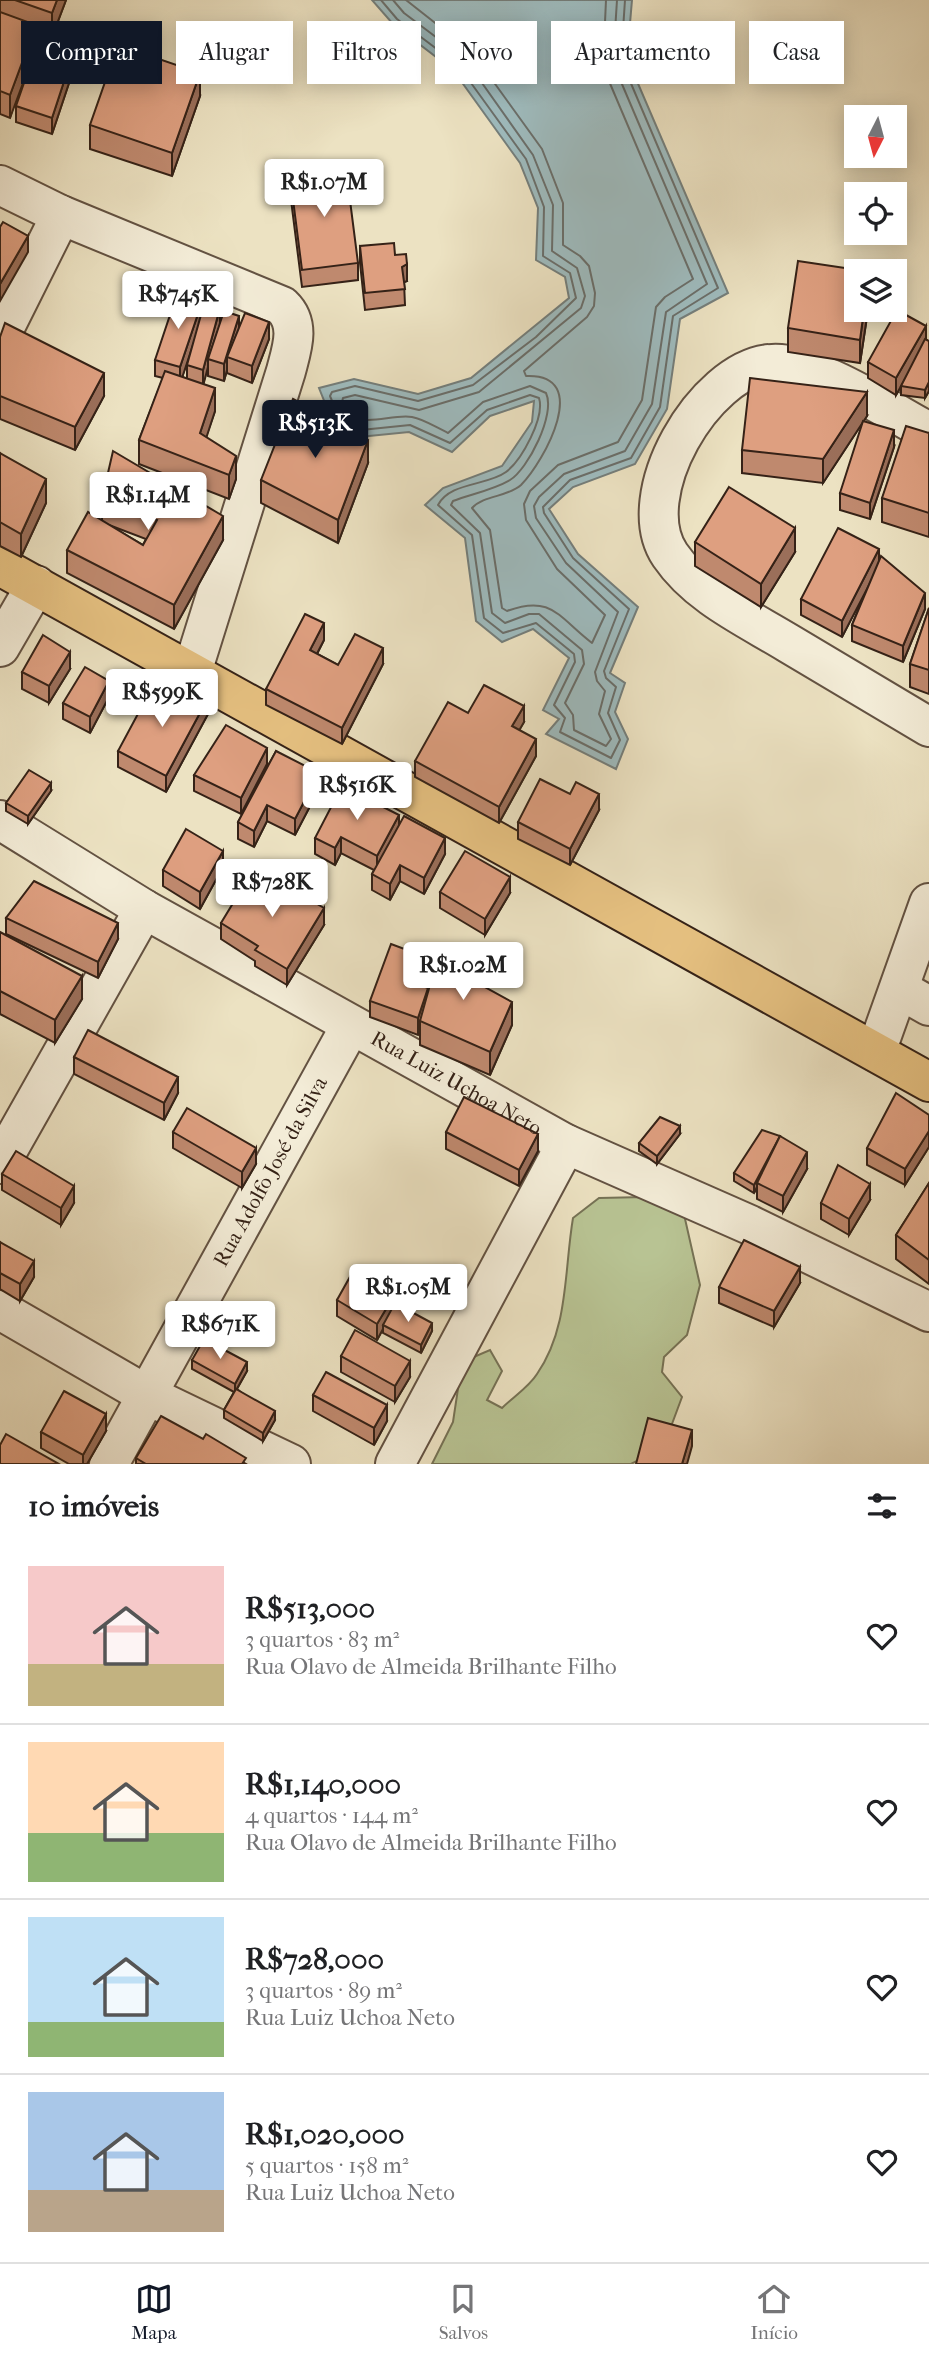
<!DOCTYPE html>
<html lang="pt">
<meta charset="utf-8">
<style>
body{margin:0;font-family:"IM FELL French Canon",serif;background:#f6f6f6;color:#202124;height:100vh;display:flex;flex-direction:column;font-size:26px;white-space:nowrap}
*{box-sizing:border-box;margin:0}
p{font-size:23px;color:#757577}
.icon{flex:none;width:38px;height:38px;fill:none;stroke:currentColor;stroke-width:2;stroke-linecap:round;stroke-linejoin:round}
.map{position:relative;height:1464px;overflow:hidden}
.panel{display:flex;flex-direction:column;background:#fff;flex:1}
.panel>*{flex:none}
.top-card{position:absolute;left:21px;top:21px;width:887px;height:63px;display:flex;gap:14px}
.needle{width:46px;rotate:186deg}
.fabs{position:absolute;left:844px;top:105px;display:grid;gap:14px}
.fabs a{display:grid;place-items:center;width:63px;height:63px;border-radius:0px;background:#fff;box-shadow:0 4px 18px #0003;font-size:35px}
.price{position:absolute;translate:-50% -60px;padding:0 16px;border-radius:7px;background:#fff;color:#222;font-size:23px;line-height:46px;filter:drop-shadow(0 2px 4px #0008)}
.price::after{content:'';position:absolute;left:50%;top:42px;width:21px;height:16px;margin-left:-10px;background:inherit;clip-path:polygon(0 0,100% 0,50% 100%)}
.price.on{background:#111827;color:#fff}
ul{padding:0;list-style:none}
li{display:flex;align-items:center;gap:21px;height:175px;padding:0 28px}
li+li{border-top:2px solid #e0e0e0}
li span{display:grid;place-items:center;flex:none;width:196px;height:140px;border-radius:0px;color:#555}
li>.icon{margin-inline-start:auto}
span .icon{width:84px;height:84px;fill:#fffc;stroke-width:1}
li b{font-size:30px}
h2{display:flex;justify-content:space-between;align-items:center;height:84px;padding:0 28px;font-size:30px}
.tag{padding:0 24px;border-radius:0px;background:#fff;box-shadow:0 4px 18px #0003;font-size:24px;line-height:63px}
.tag.on{background:#111827;color:#fff}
.dock{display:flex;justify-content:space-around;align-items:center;height:98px;border-top:2px solid #e0e0e0;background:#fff;font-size:19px;color:#757577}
.dock a{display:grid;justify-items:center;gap:4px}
.dock .on{color:#111827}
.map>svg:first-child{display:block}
</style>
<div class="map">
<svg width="929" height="1464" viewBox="0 0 929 1464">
<rect width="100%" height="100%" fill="#ece2c2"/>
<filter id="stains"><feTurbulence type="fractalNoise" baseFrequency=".00286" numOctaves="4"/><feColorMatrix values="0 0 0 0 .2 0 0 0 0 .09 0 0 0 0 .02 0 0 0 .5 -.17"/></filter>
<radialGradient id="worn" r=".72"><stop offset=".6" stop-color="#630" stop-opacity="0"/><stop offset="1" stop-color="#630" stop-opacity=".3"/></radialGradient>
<path fill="#b8c393" stroke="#767255" stroke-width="2" d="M645,1197l38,13 17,75 -13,50 -23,22 -2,15 20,25 -19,51 -32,16h-199l21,-42 9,-60 28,-12 12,21 -15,29 15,8c11,-11 27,-21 35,-34 32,-46 27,-103 36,-156l26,-20z"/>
<path fill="#9ebbbe" stroke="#747e7b" stroke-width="2" d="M372,0h260l-5,58 101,235 -48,26 -13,90 -32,55 -62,23 -24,22 29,45 60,53 -28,66 15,10 -10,29 13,27 -12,30 -70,-35 13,-15 -16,-9 26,-52 -36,-29 -31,13 -26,-21 -11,-83 -40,-33 18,-17 59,-22 30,-44 2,-21 -44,15 -38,36 -43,-20 -50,5 -26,-14 -14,-35 35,-9 64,15 53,-16 98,-80 -4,-21 -29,-17 2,-52 -18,-45 -67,-93 -60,-46z"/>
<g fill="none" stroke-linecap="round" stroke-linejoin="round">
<g stroke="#6a6e6a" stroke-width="2">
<path d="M381,0l16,19 61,46 68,94 18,48 -1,49 27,17 6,25 -40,39 -63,48 -55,16 -63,-15 -23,6 -2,4 9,22 22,12 49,-5 40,18 37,-33 43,-15 9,3c6,19 -17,62 -33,74 -19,14 -56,10 -68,33l34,30 12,83 19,15 33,-10 38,31 1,8 -21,43 11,13 -5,14 51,26 9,-18 -12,-27 8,-26 -10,-9 -2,-7 25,-62 -56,-51 -29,-45 -1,-6 27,-27 61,-22 29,-51 13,-91 45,-28 -97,-228 4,-60"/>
<path d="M393,0l11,13 61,46 68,96 20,50 -1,46 25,17 8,28 -4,12 -102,84 -60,18 -64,-15 -12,3 -1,4c11,32 46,11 70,15 12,2 25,11 36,16l35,-31 47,-16 16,7c10,21 -18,76 -36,87 -17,10 -39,14 -57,21l-2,4 29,28 12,80 13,10 24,-9h10l43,36 2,14 -19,39 8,12 1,15 32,16 5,-7 -12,-25 6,-23 -8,-10 -2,-9 23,-60 -52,-49 -30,-45 -2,-12 5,-9 25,-23 61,-23 27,-47 14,-92 41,-28 -94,-221 4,-63"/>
<path d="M406,0l66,52 70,97 21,54v42l17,11 9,10 6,27 -1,13 -7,11 -63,54 2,5c67,-3 18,86 -5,109 -13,12 -37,10 -49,23l18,22 12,78 5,3c45,-17 52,7 85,32l13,-28 -48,-46 -31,-49 -2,-16 6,-13 28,-26 60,-23 24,-42 14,-93 9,-10 28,-18 -90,-212 3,-67"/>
</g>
<g stroke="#635242" stroke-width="42">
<g id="minor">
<path d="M0,185l61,30 221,91c19,18 10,42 4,65l-94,301"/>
<path d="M0,337l61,-122"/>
<path d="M929,432c-38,-20 -117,-73 -159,-68 -66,6 -140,132 -100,191 28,41 77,63 118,88 47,28 94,56 141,84"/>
<path d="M0,647l36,-62"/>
<path id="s1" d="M0,820l144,89 422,235 184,81 179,87"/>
<path d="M899,989l30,17"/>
<path d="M876,1052l53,-149"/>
<path d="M0,1164l144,-255"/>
<path d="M0,1310l147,85 144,69"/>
<path id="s2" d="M109,1464l242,-439"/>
<path d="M395,1464l171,-320"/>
</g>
</g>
<g stroke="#352217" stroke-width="42">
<path id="major" d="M0,566l929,516"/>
</g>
<use href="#minor" stroke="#f3ecd7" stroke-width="38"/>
<use href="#major" stroke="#e6c181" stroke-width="38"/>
</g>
<g fill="#bf896e" stroke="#352217" stroke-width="2" fill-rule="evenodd">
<path d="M0,0h66l-14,37 -16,-6 -26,87 -10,-4z"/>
<path d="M76,62l-24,72 -36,-12v-16z"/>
<path d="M200,96l-28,80 -82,-27v-24z"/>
<path d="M290,176l68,87v17l-56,7 -12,-95z"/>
<path d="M360,246l35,9 12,26 -3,1 1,23 -40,5 -5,-47z"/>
<path d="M868,310l-8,53 -72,-11v-24z"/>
<path d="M202,313l18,9 19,5 30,12 -17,44 -25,-10v-3l-3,11 -16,-5v-9l-5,17 12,27 -9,26 30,42 -7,20 -90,-35v-24l24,-62 -8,-2v-16zM194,342l-7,23v14l-5,-2z"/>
<path d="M0,337l104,59 -29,54 -75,-31z"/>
<path d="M926,340l3,1v50l-4,7 -24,-3v-9l-5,9 -28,-17v-16z"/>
<path d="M867,416l-44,67 -81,-10v-23z"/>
<path d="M929,433v104l-47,-15v-24z"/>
<path d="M894,447l-24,72 -30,-9v-17z"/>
<path d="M0,453l46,50 -25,54 -21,-11z"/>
<path d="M368,463l-30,80 -77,-40v-23z"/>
<path d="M102,499l121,41 -49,89 -107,-56v-23l35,-29zM109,525l37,14 -3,6z"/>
<path d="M695,542l100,10 -34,55 -66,-41z"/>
<path d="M879,559l46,50 -22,53 -51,-21v-16l14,-35 -24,47 -41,-22v-16z"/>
<path d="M929,608v86l-19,-7v-23z"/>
<path d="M324,640l-7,14 21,11 45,-1 -41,80 -76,-39v-16z"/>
<path d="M70,669l-21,34 -27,-14v-17z"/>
<path d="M109,697l-19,36 -27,-14v-16z"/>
<path d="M175,706l33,8 -42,78 -48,-25v-16z"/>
<path d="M468,713l56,9 -5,8 17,26 -37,67 -84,-46v-16z"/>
<path d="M276,751l43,38 -24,46 -28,-14 -13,26 -16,-8v-17z"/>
<path d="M267,764l-26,50 -47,-23v-16z"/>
<path d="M51,791l-23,33 -22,-13v-8z"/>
<path d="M599,810l-29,55 -52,-26v-17z"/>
<path d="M399,826l46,28 -21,40 -24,-13 -10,19 -18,-10v-16l2,-4 -33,-17 -6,12 -20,-11v-16z"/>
<path d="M223,867l-23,42 -37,-23v-16z"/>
<path d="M440,892l70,1 -25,42 -45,-27z"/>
<path d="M6,918l112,21 -20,39 -92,-44z"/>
<path d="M221,923l103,2 -37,60 -32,-19v-5l-34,-22z"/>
<path d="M0,933l82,66 -27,44 -55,-29z"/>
<path d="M418,970l-5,13 15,5 47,-9 -1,2 38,44 -22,50 -70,-30v-18l-2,8 -48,-18v-16z"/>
<path d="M74,1057l104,36 -14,27 -90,-46z"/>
<path d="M929,1115v32l-24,38 -38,-20v-17z"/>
<path d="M173,1132l83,32 -14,24 -69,-40z"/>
<path d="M446,1132l92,19 -19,35 -73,-37z"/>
<path d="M680,1134l-23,30 -18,-13v-8z"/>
<path d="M807,1169l-24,43 -26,-13v-12l-3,6 -20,-12v-8z"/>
<path d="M2,1174l72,29 -13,22 -59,-35z"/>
<path d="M929,1183v101l-33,-25v-24z"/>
<path d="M870,1200l-21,35 -28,-16v-16z"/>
<path d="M0,1242l34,35 -14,24 -20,-12z"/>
<path d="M800,1283l-26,44 -55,-24v-16z"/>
<path d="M337,1300l55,9 40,22 -11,22 -38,-20v-4l-6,11 -40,-24z"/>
<path d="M341,1356l69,21 -15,25 -54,-30z"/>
<path d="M192,1360l55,11 -10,18 38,31 -12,21 -39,-23v-8l10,-18 -42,-23z"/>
<path d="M313,1395l74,26 -13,24 -61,-34z"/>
<path d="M106,1431l-19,33h-18l-28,-16v-16z"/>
<path d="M203,1439l43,25h-110v-6z"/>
</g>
<g fill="#9b6f5a" stroke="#352217" stroke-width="2">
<path d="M57,0h9l-14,37v-24z"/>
<path d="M36,25v23l-26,70v-23z"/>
<path d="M76,45v17l-24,72v-16z"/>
<path d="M200,73v23l-28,80v-23z"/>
<path d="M28,236v16l-28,49v-17z"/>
<path d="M407,264v17l-5,2v-16z"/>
<path d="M202,302v16l-22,66v-17z"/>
<path d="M220,308v17l-12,34v8l-5,19v-16z"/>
<path d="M864,310h4l-8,53v-23z"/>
<path d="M239,316v16l-12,25v13l-3,11v-17z"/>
<path d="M269,322v17l-17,44v-17z"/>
<path d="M926,326v17l-30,52v-17z"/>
<path d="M104,373v23l-29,54v-23z"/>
<path d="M929,382v9l-4,7v-8z"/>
<path d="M215,388v23l-15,46v-24z"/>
<path d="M867,392v24l-44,67v-24z"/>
<path d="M894,430v17l-24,72v-16z"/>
<path d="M368,440v23l-30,80v-23z"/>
<path d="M236,456v23l-7,20v-24z"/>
<path d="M46,479v24l-25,54v-23z"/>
<path d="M223,516v24l-49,89v-24z"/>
<path d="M795,528v24l-34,55v-23z"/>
<path d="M879,549v17l-37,71v-16z"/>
<path d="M925,593v16l-22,53v-16z"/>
<path d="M324,623v17l-14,27v-17z"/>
<path d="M383,648v16l-41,80v-16z"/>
<path d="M70,652v17l-21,34v-17z"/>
<path d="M109,681v16l-19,36v-16z"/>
<path d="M208,698v16l-42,78v-16z"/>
<path d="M524,706v16l-12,21v-17z"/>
<path d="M536,739v17l-37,67v-16z"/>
<path d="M267,748v16l-26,50v-16z"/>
<path d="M319,773v16l-24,46v-16z"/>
<path d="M51,783v8l-23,33v-8z"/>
<path d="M599,794v16l-29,55v-16z"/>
<path d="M267,805v16l-13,26v-16z"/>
<path d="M399,815v16l-22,41v-16z"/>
<path d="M341,837v16l-6,12v-17z"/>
<path d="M445,838v16l-21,40v-16z"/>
<path d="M223,851v16l-23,42v-17z"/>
<path d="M400,865v16l-10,19v-16z"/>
<path d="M510,877v16l-25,42v-16z"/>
<path d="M324,908v17l-37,60v-16z"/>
<path d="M118,923v16l-20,39v-16z"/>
<path d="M418,954v16l-10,27v-16z"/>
<path d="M475,955v24l-14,18v-23z"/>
<path d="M82,976v23l-27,44v-23z"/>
<path d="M428,988v17l-8,16v6l-2,8v-17z"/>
<path d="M512,1002v23l-22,50v-23z"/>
<path d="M178,1077v16l-14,27v-17z"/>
<path d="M680,1126v8l-23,30v-8z"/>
<path d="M929,1131v16l-24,38v-16z"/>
<path d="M538,1134v17l-19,35v-16z"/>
<path d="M781,1136l-24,47v4l-3,6v-8z"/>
<path d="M256,1148v16l-14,24v-16z"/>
<path d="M807,1152v17l-24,43v-16z"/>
<path d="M870,1184v16l-21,35v-16z"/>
<path d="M74,1186v17l-13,22v-17z"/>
<path d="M34,1261v16l-14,24v-17z"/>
<path d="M800,1267v16l-26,44v-16z"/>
<path d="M392,1299v16l-9,10v4l-6,11v-16z"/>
<path d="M432,1323v8l-11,22v-8z"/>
<path d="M410,1361v16l-15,25v-16z"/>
<path d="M247,1362v9l-12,21v-8z"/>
<path d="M387,1405v16l-13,24v-17z"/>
<path d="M275,1411v9l-12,21v-8z"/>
<path d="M106,1414v17l-19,33h-4v-9z"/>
<path d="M692,1430v16l-5,18h-5z"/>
</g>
<g fill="#de9f80" stroke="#352217" stroke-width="2">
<path d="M15,0h42l-5,13z"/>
<path d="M0,12l36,13 -26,70 -10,-4z"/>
<path d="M41,34l35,11 -24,73 -36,-12z"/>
<path d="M118,45l82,28 -28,80 -82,-28z"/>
<path d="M346,169l12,94 -56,7 -12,-94z"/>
<path d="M3,222l25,14 -28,48v-57z"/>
<path d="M394,243l1,12 11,-1 1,10 -5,3 3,22 -40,4 -5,-47z"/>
<path d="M798,261l67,10h-9v39h8l-4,30 -72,-12z"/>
<path d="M177,294l25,8 -22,65 -25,-7z"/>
<path d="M204,304l16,4 -17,62 -16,-5z"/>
<path d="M897,310l29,16 -30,52 -28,-16z"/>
<path d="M224,311l15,5 -15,48 -16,-5z"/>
<path d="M245,313l24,9 -17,44 -25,-9z"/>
<path d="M5,323l99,50 -29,54 -75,-31v-59z"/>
<path d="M925,339l4,2v41l-4,8 -24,-4z"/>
<path d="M165,371l50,17 -15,45 36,23 -7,19 -90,-35z"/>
<path d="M750,378l117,14 -44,67 -81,-9z"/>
<path d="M293,399l75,41 -30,80 -77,-40z"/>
<path d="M863,421l31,9 -24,73 -30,-10z"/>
<path d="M906,426l23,7v80l-47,-15z"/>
<path d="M113,451l110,65 -49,89 -107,-55 21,-38 55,33 14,-25 -55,-21z"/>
<path d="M0,453l46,26 -25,55 -21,-12z"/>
<path d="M729,487l66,41 -34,56 -66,-42z"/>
<path d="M838,528l41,21 -37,72 -41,-22z"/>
<path d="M881,556l44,37 -22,53 -51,-21z"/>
<path d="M929,608v62l-19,-6z"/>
<path d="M305,614l19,9 -14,27 28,15 17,-31 28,14 -41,80 -76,-39z"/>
<path d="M43,635l27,17 -21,34 -27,-14z"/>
<path d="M85,667l24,14 -19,36 -27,-14z"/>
<path d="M154,684l21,22 18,-16 15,8 -42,78 -48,-25z"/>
<path d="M484,685l40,21 -12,20 24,13 -37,68 -84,-46 33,-59 20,11z"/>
<path d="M226,725l41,23 -26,50 -47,-23z"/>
<path d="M276,751l43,22 -24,46 -28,-14 -13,26 -16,-9z"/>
<path d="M29,770l22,13 -23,33 -22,-13z"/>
<path d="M540,779l30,15 6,-12 23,12 -29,55 -52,-27z"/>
<path d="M342,786l57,29 -22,41 -36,-19 -6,11 -20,-10z"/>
<path d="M404,816l41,22 -21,40 -24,-13 -10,19 -18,-10z"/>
<path d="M186,829l37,22 -23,41 -37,-22z"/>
<path d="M465,851l45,26 -25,42 -45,-27z"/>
<path d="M252,872l38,24 3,-6 31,18 -37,61 -32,-19 3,-4 -37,-23z"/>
<path d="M34,881l84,42 -20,39 -92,-44z"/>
<path d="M0,932l82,44 -27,44 -55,-29z"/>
<path d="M391,944l27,10 -10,27 20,7 -10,30 -48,-17z"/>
<path d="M441,945l34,10 -14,19 51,28 -22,50 -70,-31z"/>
<path d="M88,1030l90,47 -14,26 -90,-46z"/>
<path d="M896,1093l33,22v16l-24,38 -38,-21z"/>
<path d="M464,1097l74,37 -19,36 -73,-38z"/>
<path d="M187,1108l69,40 -14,24 -69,-40z"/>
<path d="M660,1117l20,9 -23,30 -18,-13z"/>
<path d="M762,1130l18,6 -26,49 -20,-12z"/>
<path d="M780,1136l27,16 -24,44 -26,-13z"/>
<path d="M16,1151l58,35 -13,22 -59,-34z"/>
<path d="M838,1165l32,19 -21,35 -28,-16z"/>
<path d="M929,1183v77l-33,-25z"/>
<path d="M744,1240l56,27 -26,44 -55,-24z"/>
<path d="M0,1242l34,19 -14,23 -20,-11z"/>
<path d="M351,1275l41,24 -15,25 -40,-24z"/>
<path d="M395,1303l37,20 -11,22 -38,-20z"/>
<path d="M355,1330l55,31 -15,25 -54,-30z"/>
<path d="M204,1339l43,23 -12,22 -43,-24z"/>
<path d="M326,1372l61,33 -13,23 -61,-33z"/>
<path d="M236,1389l39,22 -12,22 -39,-23z"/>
<path d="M64,1391l42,23 -23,41 -42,-23z"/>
<path d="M161,1416l42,23 3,-5 40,24 -4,6h-96l-10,-6z"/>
<path d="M648,1418l44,12 -10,34h-46z"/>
<path d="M6,1434l53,30h-59v-19z"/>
</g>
<g text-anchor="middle" stroke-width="7" stroke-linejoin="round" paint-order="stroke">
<g font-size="21" fill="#352217" stroke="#f3ecd7">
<text dy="7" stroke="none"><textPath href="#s1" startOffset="527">Rua Luiz Uchoa Neto</textPath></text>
<text dy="7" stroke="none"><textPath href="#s2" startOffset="334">Rua Adolfo José da Silva</textPath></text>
</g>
</g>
<rect width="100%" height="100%" filter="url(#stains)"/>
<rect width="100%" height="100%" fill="url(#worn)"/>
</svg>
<div class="fabs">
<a><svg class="needle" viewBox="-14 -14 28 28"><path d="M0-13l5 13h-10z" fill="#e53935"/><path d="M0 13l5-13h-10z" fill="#757577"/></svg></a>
<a><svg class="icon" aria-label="locate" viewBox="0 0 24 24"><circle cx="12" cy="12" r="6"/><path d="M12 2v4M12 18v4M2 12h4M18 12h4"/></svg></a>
<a><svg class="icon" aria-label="layers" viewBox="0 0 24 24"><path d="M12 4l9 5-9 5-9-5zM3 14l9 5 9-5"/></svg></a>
</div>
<b class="price" style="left:324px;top:219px">R$1.07M</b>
<b class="price" style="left:178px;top:331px">R$745K</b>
<b class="price on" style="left:315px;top:460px">R$513K</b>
<b class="price" style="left:148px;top:532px">R$1.14M</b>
<b class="price" style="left:162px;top:729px">R$599K</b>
<b class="price" style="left:357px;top:822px">R$516K</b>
<b class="price" style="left:272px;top:919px">R$728K</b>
<b class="price" style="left:463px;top:1002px">R$1.02M</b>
<b class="price" style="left:408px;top:1324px">R$1.05M</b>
<b class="price" style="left:220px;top:1361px">R$671K</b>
<div class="top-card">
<a class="tag on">Comprar</a>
<a class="tag">Alugar</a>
<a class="tag">Filtros</a>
<a class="tag">Novo</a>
<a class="tag">Apartamento</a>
<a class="tag">Casa</a>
</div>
</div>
<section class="panel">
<h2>10 imóveis<svg class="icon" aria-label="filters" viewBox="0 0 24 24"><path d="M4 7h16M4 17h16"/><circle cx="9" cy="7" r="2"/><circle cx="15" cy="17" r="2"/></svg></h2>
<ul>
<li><span style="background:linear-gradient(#f6c9c9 70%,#c2b280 0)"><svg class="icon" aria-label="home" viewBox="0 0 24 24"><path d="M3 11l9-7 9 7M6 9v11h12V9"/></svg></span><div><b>R$513,000</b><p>3 quartos · 83 m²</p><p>Rua Olavo de Almeida Brilhante Filho</p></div><svg class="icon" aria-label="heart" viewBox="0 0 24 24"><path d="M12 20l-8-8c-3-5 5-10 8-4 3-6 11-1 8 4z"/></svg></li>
<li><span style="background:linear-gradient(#ffd9b3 65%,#8fb573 0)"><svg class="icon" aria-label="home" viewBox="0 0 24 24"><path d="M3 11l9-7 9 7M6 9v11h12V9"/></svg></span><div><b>R$1,140,000</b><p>4 quartos · 144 m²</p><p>Rua Olavo de Almeida Brilhante Filho</p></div><svg class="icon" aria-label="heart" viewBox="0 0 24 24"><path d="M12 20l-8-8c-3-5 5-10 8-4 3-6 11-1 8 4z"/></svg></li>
<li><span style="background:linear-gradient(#bfe0f5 75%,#8fb573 0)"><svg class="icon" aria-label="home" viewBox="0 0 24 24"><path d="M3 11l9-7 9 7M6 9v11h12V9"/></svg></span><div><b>R$728,000</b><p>3 quartos · 89 m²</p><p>Rua Luiz Uchoa Neto</p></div><svg class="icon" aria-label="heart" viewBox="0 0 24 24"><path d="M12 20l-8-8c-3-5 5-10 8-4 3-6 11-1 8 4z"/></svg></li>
<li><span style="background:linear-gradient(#a9c7e8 70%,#b9a48a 0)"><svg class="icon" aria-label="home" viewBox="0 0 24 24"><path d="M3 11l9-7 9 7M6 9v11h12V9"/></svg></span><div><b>R$1,020,000</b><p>5 quartos · 158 m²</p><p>Rua Luiz Uchoa Neto</p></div><svg class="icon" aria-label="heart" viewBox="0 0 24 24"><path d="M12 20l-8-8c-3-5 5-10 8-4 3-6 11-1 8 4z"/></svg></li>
</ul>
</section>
<nav class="dock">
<a class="on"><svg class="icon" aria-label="map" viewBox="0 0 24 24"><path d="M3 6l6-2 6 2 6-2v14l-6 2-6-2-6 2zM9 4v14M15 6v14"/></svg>Mapa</a>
<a><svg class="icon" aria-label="saved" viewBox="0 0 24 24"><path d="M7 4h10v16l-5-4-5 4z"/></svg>Salvos</a>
<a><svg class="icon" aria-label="home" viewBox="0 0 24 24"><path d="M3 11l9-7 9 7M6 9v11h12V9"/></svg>Início</a>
</nav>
